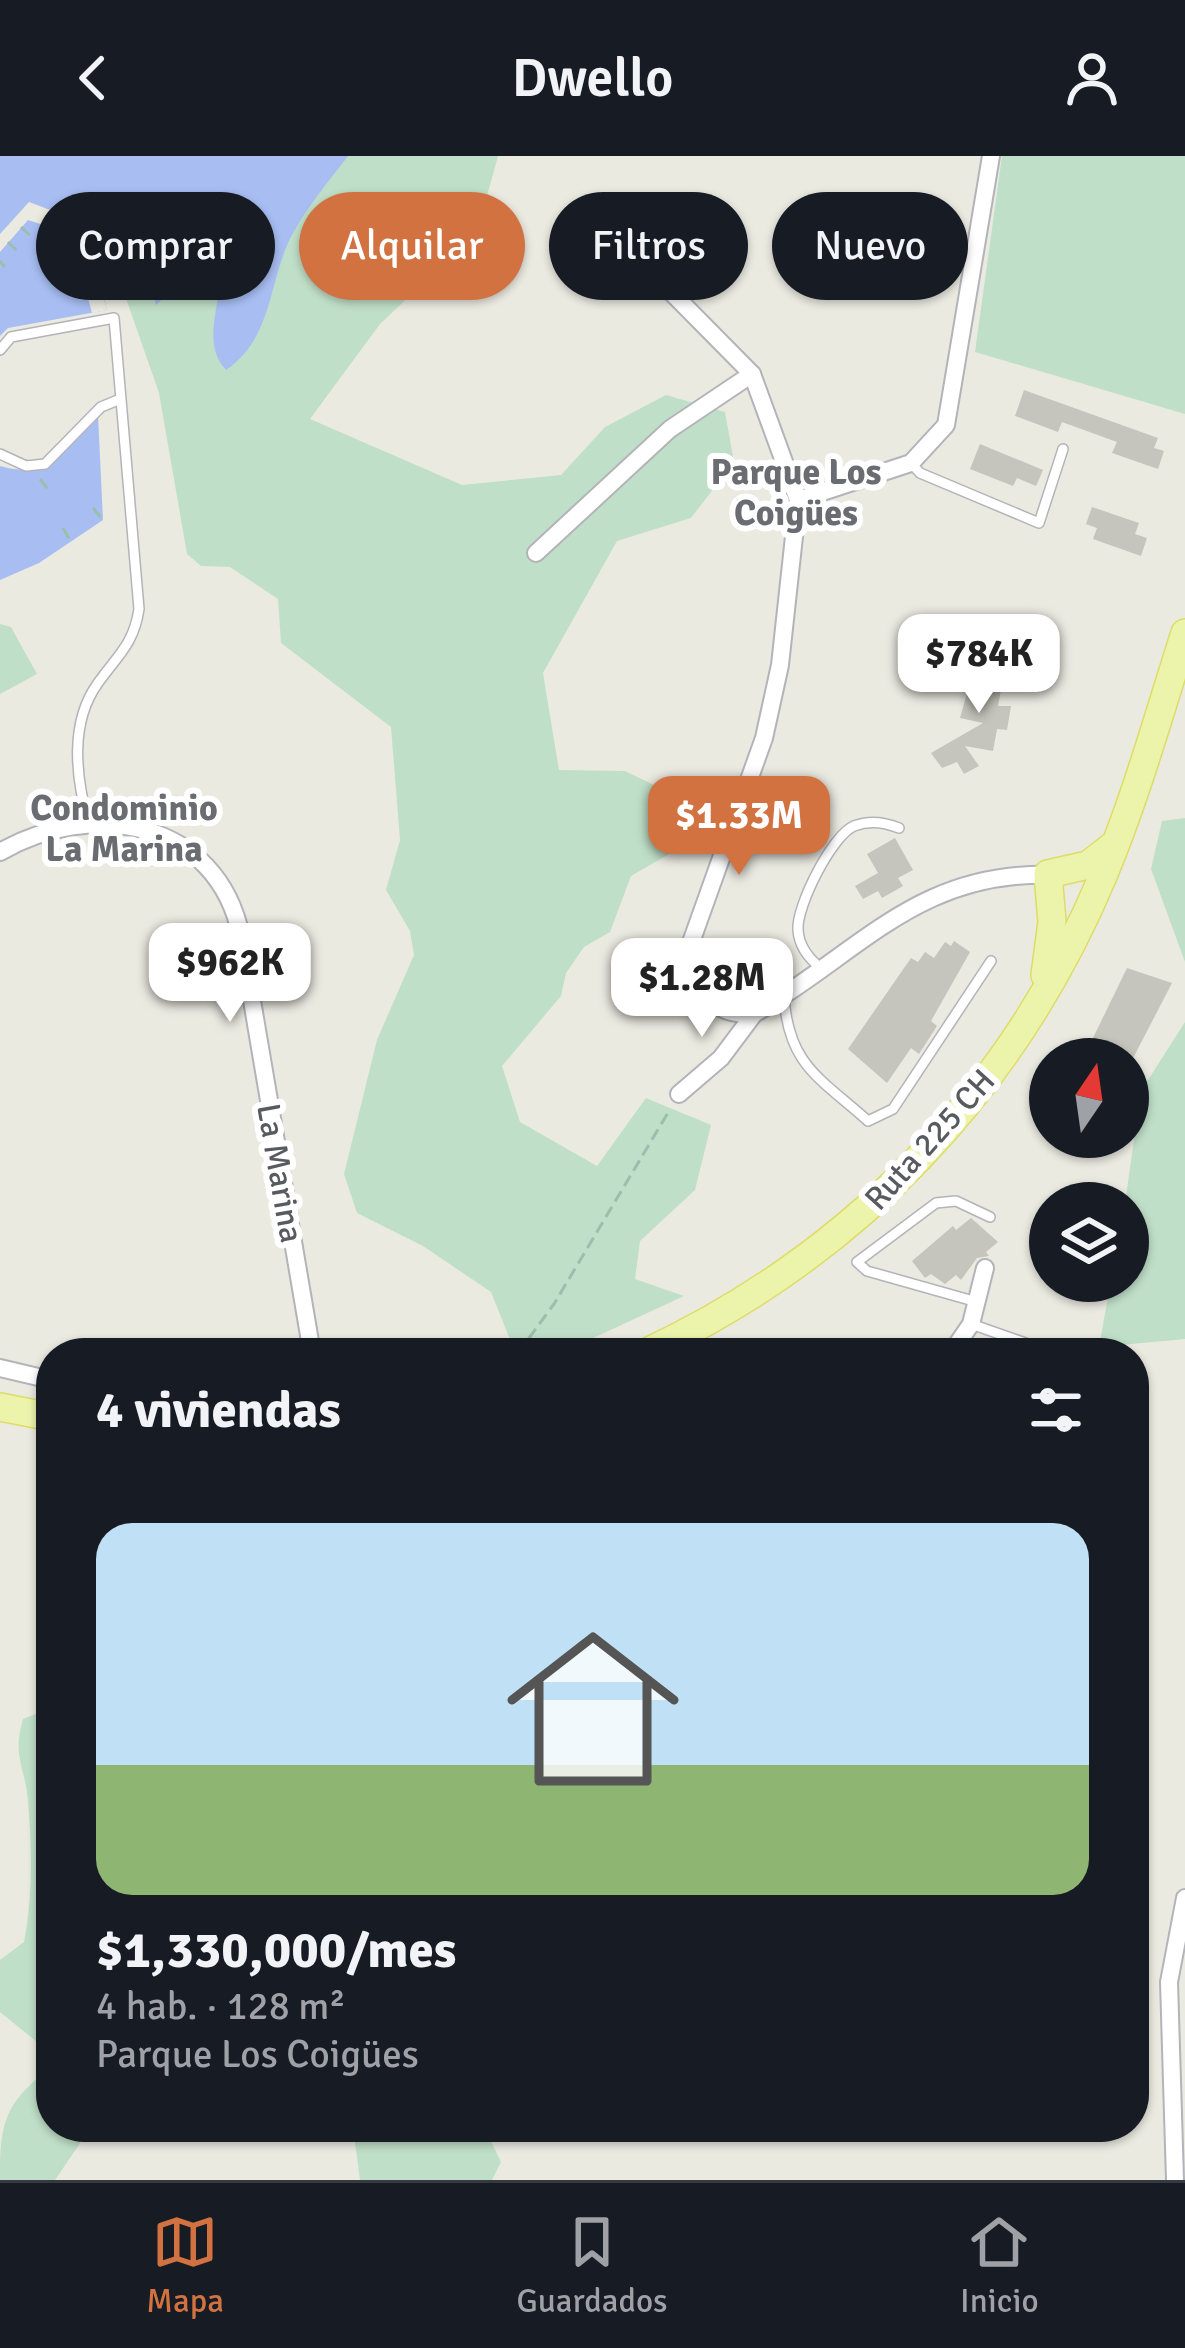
<!DOCTYPE html>
<html lang="es">
<meta charset="utf-8">
<style>
body{margin:0;font-family:Signika,sans-serif;background:#20242c;color:#f1f3f6;height:100vh;display:flex;flex-direction:column;font-size:45px;white-space:nowrap}
*{box-sizing:border-box;margin:0}
p{font-size:39px;color:#9ea1a6}
.icon{flex:none;width:66px;height:66px;fill:none;stroke:currentColor;stroke-width:2;stroke-linecap:round;stroke-linejoin:round}
.map{position:relative;flex:1;overflow:hidden}
.sheet{position:absolute;left:36px;top:1182px;width:1113px;height:804px;display:flex;flex-direction:column;background:#171b24;border-radius:48px;box-shadow:0 3px 9px #0004}
.sheet>*{flex:none}
.banner{position:absolute;left:36px;top:36px;width:1113px;height:108px;display:flex;gap:24px}
.needle{width:78px;rotate:13deg}
.tools{position:absolute;left:1029px;top:882px;display:grid;gap:24px}
.tools a{display:grid;place-items:center;width:120px;height:120px;border-radius:50%;background:#171b24;box-shadow:0 3px 9px #0004;font-size:60px}
.price{position:absolute;translate:-50% -102px;padding:0 27px;border-radius:24px;background:#fff;color:#222;font-size:39px;line-height:78px;filter:drop-shadow(0 3px 6px #0008)}
.price::after{content:'';position:absolute;left:50%;top:72px;width:36px;height:27px;margin-left:-18px;background:inherit;clip-path:polygon(0 0,100% 0,50% 100%)}
.price.current{background:#d17240;color:#fff}
ul{padding:0;list-style:none}
li{display:grid;align-content:center;gap:24px;height:636px;padding:0 60px}
li+li{border-top:3px solid #363941}
li span{display:grid;place-items:center;height:372px;border-radius:36px;color:#555}
li>.icon{margin-inline-start:auto}
span .icon{width:216px;height:216px;fill:#fffc;stroke-width:1}
li b{font-size:51px}
h2{display:flex;justify-content:space-between;align-items:center;height:144px;padding:0 60px;font-size:51px}
.tag{padding:0 42px;border-radius:54px;background:#171b24;box-shadow:0 3px 9px #0004;font-size:42px;line-height:108px}
.tag.current{background:#d17240;color:#fff}
header{display:flex;justify-content:space-between;align-items:center;height:156px;padding:0 60px;background:#171b24;font-size:54px;font-weight:600}
.dock{display:flex;justify-content:space-around;align-items:center;height:168px;border-top:3px solid #363941;background:#171b24;font-size:33px;color:#9ea1a6}
.dock a{display:grid;justify-items:center;gap:6px}
.dock .current{color:#d17240}
.map>svg:first-child{display:block}
</style>
<header><svg class="icon" aria-label="back" viewBox="0 0 24 24"><path d="M15 5l-7 7 7 7"/></svg>Dwello<svg class="icon" aria-label="person" viewBox="0 0 24 24"><circle cx="12" cy="8" r="4"/><path d="M4 21q1-7 8-7t8 7"/></svg></header>
<div class="map">
<svg width="1185" height="2024" viewBox="0 0 1185 2024">
<rect width="100%" height="100%" fill="#eaeae1"/>
<g fill="#c0dfc8">
<path d="M113,0h385l-16,58 -39,26 8,17 -71,67 -70,95 152,66 99,-10 44,-48 61,-32 59,17 9,50 -43,56 -74,23 -74,132 16,97 66,1 50,24 3,54 -47,27 -21,56 -26,15 -18,26 -5,23 -59,70 18,56 77,44 49,-68 65,27 -16,65 -55,51 -5,38 49,17 -108,50 -65,-4 -20,-50 -68,-46 -66,-33 -13,-39 33,-134 37,-85 -4,-24 -24,-41 14,-50 -9,-113 -110,-84 -3,-44 -48,-32 -29,-1 -14,-12 -28,-161 -59,-169z"/>
<path d="M1002,0h183v258l-210,-62z"/>
<path d="M0,468l11,3 26,47 -37,20z"/>
<path d="M1185,662v144l-34,-93 11,-48z"/>
<path d="M1185,866v317l-86,8 12,-66h17l-3,-78 16,-112z"/>
<path d="M51,1552v332l-14,2 -37,-30v-52l24,-18c9,-48 8,-92 4,-141 -3,-36 -16,-43 -5,-82z"/>
<path d="M51,1911v60h40l-36,53h-55c0,-58 4,-76 51,-113z"/>
<path d="M353,1971h131l17,35 -9,18h-132z"/>
</g>
<g fill="#a8bef3">
<path d="M0,0h348c-19,25 -41,51 -56,79 -24,45 -18,102 -66,135 -25,-27 -5,-63 -7,-94l-26,-5 -37,34 -14,-45 -21,-11 -13,2 -8,31 7,28 -99,18 -8,8z"/>
<path d="M98,259l5,105 -64,43 -39,17v-114c51,15 65,-21 98,-51z"/>
</g>
<path fill="#eaeae1" d="M29,46l53,20 25,88 -15,3 -21,-79 -43,-14 -28,32v-18z"/>
<g fill="#c5c5bd">
<path d="M1024,234l134,48 -4,10 10,3 -6,18 -46,-16 5,-11 -55,-20 -4,10 -43,-16z"/>
<path d="M980,288l63,26 -7,16 -19,-8 -4,8 -43,-17z"/>
<path d="M1092,351l47,16 -4,11 12,4 -6,18 -48,-17 4,-11 -11,-4z"/>
<path d="M977,502l29,5 -8,43h13l-4,24 -10,-1 -4,22 -28,-5 14,20 -15,8 -7,-12 -15,6 -11,-15 52,-30 -23,-5z"/>
<path d="M895,682l18,32 -15,8 5,8 -21,12 -4,-7 -15,8 -8,-13 23,-13 -11,-19z"/>
<path d="M954,785l16,11 -39,69 6,5 -18,28 -8,-6 -24,35 -39,-34 63,-91 7,4 7,-10 9,6 11,-16 6,4z"/>
<path d="M1127,812l45,15 -42,81 -40,-20z"/>
<path d="M971,1062l27,24 -12,10 3,4 -12,2 -16,22 -5,-5 -11,9 -14,-10 -6,4 -13,-17 41,-35 3,4z"/>
</g>
<g fill="none" stroke-linecap="round" stroke-linejoin="round">
<g stroke="#b3b4ba" stroke-width="12">
<g id="service">
<path d="M0,194l11,-13 103,-19 25,291c-5,35 -22,47 -41,74 -29,40 -22,94 -10,139"/>
<path d="M0,298l26,12 19,-2 56,-57 17,-7"/>
<path d="M911,307l9,10 119,50 24,-74"/>
<path d="M822,813c-13,-10 -23,-22 -24,-39 -2,-23 34,-95 56,-104 15,-6 30,-4 45,2"/>
<path d="M784,840c4,69 36,82 84,125l25,-12 98,-148"/>
<path d="M977,1146l-110,-31 -10,-9 79,-59 20,-2 34,16"/>
<path d="M971,1168l83,29"/>
</g>
</g>
<g stroke="#b3b4ba" stroke-width="20">
<g id="minor">
<path d="M591,55l161,163 46,126 -18,165 -16,73 -75,210c-3,41 25,68 65,66 108,-63 165,-145 303,-139"/>
<path d="M798,344l113,-37 35,-38 45,-269"/>
<path d="M536,397l134,-124 82,-55"/>
<path d="M0,696c91,-53 217,-33 241,84l71,417"/>
<path d="M679,938l42,-36 33,-44"/>
<path d="M951,1197l20,-29 14,-56"/>
<path d="M0,1212l51,12"/>
<path d="M1175,2024l-6,-198 16,-84"/>
</g>
</g>
<g stroke="#dedc66" stroke-width="30">
<g id="primary">
<path d="M1045,819l7,-53 -4,-48 40,-9 27,-21"/>
<path d="M645,1197c210,-98 368,-263 458,-477 33,-79 56,-162 82,-243"/>
<path d="M0,1251l51,10"/>
</g>
</g>
<g stroke="#9abfae" stroke-width="3" stroke-dasharray="12 6" stroke-linecap="butt">
<path d="M21,71l10,9"/>
<path d="M56,85l15,-7"/>
<path d="M8,86l10,10"/>
<path d="M0,105l5,6"/>
<path d="M40,323l10,13"/>
<path d="M93,352l10,12"/>
<path d="M63,372l8,14"/>
<path d="M518,1197l36,-49 115,-193"/>
</g>
<use href="#service" stroke="#fff" stroke-width="9"/>
<use href="#minor" stroke="#fff" stroke-width="16"/>
<use href="#primary" stroke="#ecf4ac" stroke-width="27"/>
</g>
<g text-anchor="middle" stroke-width="12" stroke-linejoin="round" paint-order="stroke">
<g font-size="33" fill="#595a60" stroke="#fff">
<text transform="translate(929 983) rotate(-48)" y="12">Ruta 225 CH</text>
<text transform="translate(281 1017) rotate(80)" y="12">La Marina</text>
</g>
<g font-size="36" font-weight="bold" fill="#6a6c71" stroke="#fff">
<text x="796" y="328">Parque Los<tspan x="796" dy="41">Coigües</tspan></text>
<text x="124" y="664">Condominio<tspan x="124" dy="41">La Marina</tspan></text>
</g>
</g>
</svg>
<div class="tools">
<a><svg class="needle" viewBox="-14 -14 28 28"><path d="M0-13l5 13h-10z" fill="#e53935"/><path d="M0 13l5-13h-10z" fill="#9ea1a6"/></svg></a>
<a><svg class="icon" aria-label="layers" viewBox="0 0 24 24"><path d="M12 4l9 5-9 5-9-5zM3 14l9 5 9-5"/></svg></a>
</div>
<b class="price" style="left:979px;top:560px">$784K</b>
<b class="price current" style="left:739px;top:722px">$1.33M</b>
<b class="price" style="left:230px;top:869px">$962K</b>
<b class="price" style="left:702px;top:884px">$1.28M</b>
<div class="banner">
<a class="tag">Comprar</a>
<a class="tag current">Alquilar</a>
<a class="tag">Filtros</a>
<a class="tag">Nuevo</a>
</div>
<section class="sheet">
<h2>4 viviendas<svg class="icon" aria-label="filters" viewBox="0 0 24 24"><path d="M4 7h16M4 17h16"/><circle cx="9" cy="7" r="2"/><circle cx="15" cy="17" r="2"/></svg></h2>
<ul>
<li><span style="background:linear-gradient(#bfe0f5 65%,#8fb573 0)"><svg class="icon" aria-label="home" viewBox="0 0 24 24"><path d="M3 11l9-7 9 7M6 9v11h12V9"/></svg></span><div><b>$1,330,000/mes</b><p>4 hab. · 128 m²</p><p>Parque Los Coigües</p></div></li>
</ul>
</section>
</div>
<nav class="dock">
<a class="current"><svg class="icon" aria-label="map" viewBox="0 0 24 24"><path d="M3 6l6-2 6 2 6-2v14l-6 2-6-2-6 2zM9 4v14M15 6v14"/></svg>Mapa</a>
<a><svg class="icon" aria-label="saved" viewBox="0 0 24 24"><path d="M7 4h10v16l-5-4-5 4z"/></svg>Guardados</a>
<a><svg class="icon" aria-label="home" viewBox="0 0 24 24"><path d="M3 11l9-7 9 7M6 9v11h12V9"/></svg>Inicio</a>
</nav>
